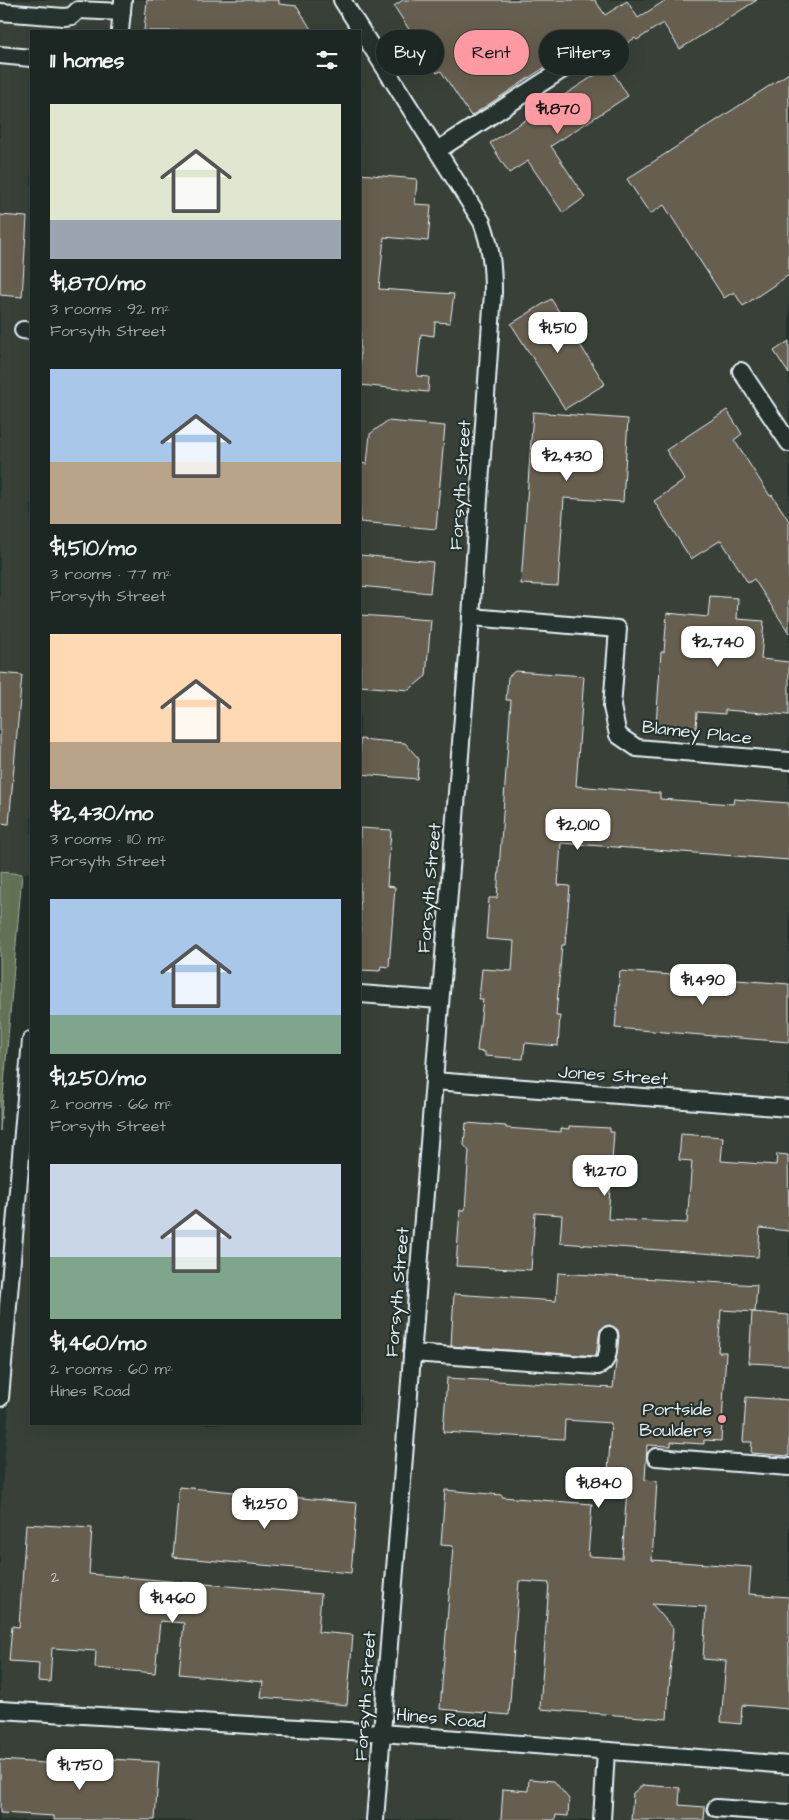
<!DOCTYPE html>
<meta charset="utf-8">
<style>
body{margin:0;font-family:"Architects Daughter",sans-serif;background:#252e2a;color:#f1f3f6;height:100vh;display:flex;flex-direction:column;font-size:19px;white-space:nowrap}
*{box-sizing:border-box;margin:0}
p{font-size:16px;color:#a0a5a5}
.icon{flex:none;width:28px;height:28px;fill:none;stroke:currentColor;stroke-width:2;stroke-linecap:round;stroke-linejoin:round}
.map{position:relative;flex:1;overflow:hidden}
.panel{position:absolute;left:30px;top:30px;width:331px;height:1395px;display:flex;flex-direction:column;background:#1c2622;border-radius:0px;box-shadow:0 5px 20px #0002,0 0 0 1px #3a4340}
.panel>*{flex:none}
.banner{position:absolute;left:376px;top:30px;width:338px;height:45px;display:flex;gap:10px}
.price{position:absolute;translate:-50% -42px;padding:0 11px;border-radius:10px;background:#fff;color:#222;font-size:16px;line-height:32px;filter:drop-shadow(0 1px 2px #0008)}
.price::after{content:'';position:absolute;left:50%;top:30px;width:15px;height:11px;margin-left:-8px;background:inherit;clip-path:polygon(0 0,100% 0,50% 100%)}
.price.on{background:#ff9aa2;color:#111}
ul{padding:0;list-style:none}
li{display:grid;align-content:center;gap:10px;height:265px;padding:0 20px}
li span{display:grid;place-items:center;height:155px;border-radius:0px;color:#555}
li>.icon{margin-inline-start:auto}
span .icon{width:90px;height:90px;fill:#fffc;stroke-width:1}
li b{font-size:21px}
h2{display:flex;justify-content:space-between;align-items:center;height:60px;padding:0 20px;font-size:21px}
.chip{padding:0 18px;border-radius:22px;background:#1c2622;box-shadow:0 5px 20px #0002,0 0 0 1px #3a4340;font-size:18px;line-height:45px}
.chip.on{background:#ff9aa2;color:#111}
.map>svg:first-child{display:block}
</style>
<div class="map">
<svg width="789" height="1820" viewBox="0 0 789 1820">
<rect width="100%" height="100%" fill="#26332d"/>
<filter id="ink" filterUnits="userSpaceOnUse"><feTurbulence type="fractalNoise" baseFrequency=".02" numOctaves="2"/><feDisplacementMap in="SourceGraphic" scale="10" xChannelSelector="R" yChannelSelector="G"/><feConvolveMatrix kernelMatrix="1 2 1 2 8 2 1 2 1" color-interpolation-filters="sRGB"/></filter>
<g filter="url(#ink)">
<path fill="#394037" d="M0,0h789v1820h-789v-307l31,-372v283h329v-1393h-329v841l-9,2 -22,-2z"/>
<path fill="#637254" stroke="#a6b2a6" d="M0,872l22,2 -22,257z"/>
<g fill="#665e4f" stroke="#e8f1f8">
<path d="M147,0h132v4l18,2 15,25h-168z"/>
<path d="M403,0h192l10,15 22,-14 11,17 28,-18h91l-77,49 -17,-26 -26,17 -2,-2 -22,14 -13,-21 -129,85 -30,-45 -4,2 -43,-67z"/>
<path d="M609,66l19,30 -77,50 34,51 -22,16 -35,-52 -19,12 -19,-30z"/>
<path d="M789,73v202l-46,31 -9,-14 -10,6 -60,-93 -14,9 -23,-35z"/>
<path d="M360,174l57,5 -2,25 16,1 -3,36 -44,-4 -5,52 75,5 -4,29 -15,-1 -1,14 -13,-2 -4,42 12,1 -1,15 -68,-7z"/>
<path d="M0,215l27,2 -5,80 -22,-2z"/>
<path d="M551,299l54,85 -40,25 -54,-85z"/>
<path d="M789,341v33l-15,-23z"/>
<path d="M727,410l15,24 -8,6 36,56 2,-1 17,26v112l-35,-54 -6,4 -27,-43 -30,19 -37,-58 31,-21 -19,-30z"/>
<path d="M533,412l95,7 -5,83 -59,-4 -6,88 -37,-2z"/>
<path d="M387,421l58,5 -9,103 -76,-7v-59l7,1 3,-30z"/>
<path d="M360,555l73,7 -3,31 -70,-7z"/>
<path d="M710,596l28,2 -1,21 27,2 -3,38 28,3v53l-64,-5v4l-28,-2 -1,17 -40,-4 5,-73h3l3,-39 41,4z"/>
<path d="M360,615l71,5 -5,56 -17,14 -49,-4z"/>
<path d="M515,671l69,5 -8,110 84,7v6l73,5 1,-5 55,4v57l-228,-17 -3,42 12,1 -5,59h-3l-6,71h4l-2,30 -33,-3 -2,16 -38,-3v-4l-8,-1 6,-52h-4l3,-30 30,2 2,-30 -28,-2 3,-41h8l14,-198h-5l2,-23z"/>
<path d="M0,673l22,2 -13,149 -9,-1z"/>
<path d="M360,739l45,4 14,16 -2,20 -57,-5z"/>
<path d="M360,828l31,2 -4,56 8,1 -6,80 -8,-1 -1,5 -20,-1z"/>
<path d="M620,971l169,13v58l-174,-14z"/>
<path d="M466,1123l40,3v2l55,4v-4l8,1v-3l41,2v4h4l-6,87 79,4 5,-62 -13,-1 2,-26 42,3 -2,24 55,4 1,-11 11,1 1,76 -29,-3 -2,29 -198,-14 2,-28 -27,-2 -4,57 -75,-4 4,-56h5l4,-59 -5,-6z"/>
<path d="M558,1273l199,12 -2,27 -34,-2 -3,42h8l-5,89 -17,-1v4l-33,-2v4l-24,-1 -2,35 12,1 -5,79 99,7 -2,27 40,3v112l-47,-4 -1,19 -20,-2 5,-61 -23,-2 3,-52 -54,-3 21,24 -6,91 -127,-10 9,-126 -30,-2 -10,134 -69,-6 13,-163 -12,-1 4,-55 57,5v2l90,7 -4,52 34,2 6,-83 -20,-1 3,-51 -46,-3 -1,19 -121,-7 4,-54 166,10 6,-52 -1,-6 -8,-5 -5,1 -5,4 -4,26 -145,-10 3,-52 102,7z"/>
<path d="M752,1312l37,3v50l-40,-2z"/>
<path d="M746,1397l43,3v56l-38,-3 1,-11h-9z"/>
<path d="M179,1487l178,16 -6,70 -178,-16z"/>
<path d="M26,1524l66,4 -3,46 232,20 -3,38 35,3 -6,70 -86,-8 2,-15 -84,-8 5,-51 -24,-2 -5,52 -60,-5 1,-17 -44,-3 -2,34 -12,-1 1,-18 -30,-2 3,-35 7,1z"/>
<path d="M111,1759l48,3 -4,58h-101v-4l-54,-3v-53l75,5 -1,9 36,3z"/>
<path d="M529,1779l25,2 15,18 -1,17 -12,-1 -1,5h-54l2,-31 25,2z"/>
<path d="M643,1785l37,3 -1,17 26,2 -1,13h-73l2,-27z"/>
</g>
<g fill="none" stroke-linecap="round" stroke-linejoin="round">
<g stroke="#e8f1f8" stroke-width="20">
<g id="minor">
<path d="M342,0l140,222c9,24 11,45 11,70l-22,325 -96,1203"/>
<path d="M0,12l64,5 8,-1 6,-6 44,2"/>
<path d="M120,31l3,-31"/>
<path d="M0,55l31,3"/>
<path d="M438,150l153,-99"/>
<path d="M23,330l8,1"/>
<path d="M741,371l48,72"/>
<path d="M471,617l147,12 -6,78 6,28 19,13 152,13"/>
<path d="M360,994l80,6"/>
<path d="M434,1081l355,27"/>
<path d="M412,1353l186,13c12,-4 10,-20 11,-31"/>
<path d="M0,1398l31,-358"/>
<path d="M656,1457l133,10"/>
<path d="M0,1710l382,23 407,32"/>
<path d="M716,1808l73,5"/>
<path d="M602,1820l4,-69"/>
</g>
</g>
<use href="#minor" stroke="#26332d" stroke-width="16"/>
</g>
</g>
<circle fill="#ff9aa2" stroke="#26332d" stroke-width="2" cx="722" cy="1419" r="5"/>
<g text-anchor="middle" stroke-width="4.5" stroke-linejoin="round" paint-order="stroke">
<g font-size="15" fill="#c8ccce">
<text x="55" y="1582">2</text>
</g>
<g font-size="18" fill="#e8f1f8" stroke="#26332d">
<text transform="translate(460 485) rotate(-86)" y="6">Forsyth Street</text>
<text transform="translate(697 732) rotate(6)" y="6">Blamey Place</text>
<text transform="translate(429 888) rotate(-85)" y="6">Forsyth Street</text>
<text transform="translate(613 1075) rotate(4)" y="6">Jones Street</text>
<text transform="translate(397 1292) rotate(-85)" y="6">Forsyth Street</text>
<text transform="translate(365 1696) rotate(-86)" y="6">Forsyth Street</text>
<text transform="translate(441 1718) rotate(5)" y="6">Hines Road</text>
</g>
<g font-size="18" fill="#e8f1f8" stroke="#26332d" text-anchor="end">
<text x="712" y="1415">Portside<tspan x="712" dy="21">Boulders</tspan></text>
</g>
</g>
</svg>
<b class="price on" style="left:558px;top:135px">$1,870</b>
<b class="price" style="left:558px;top:354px">$1,510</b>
<b class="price" style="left:567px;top:482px">$2,430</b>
<b class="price" style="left:718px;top:668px">$2,740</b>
<b class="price" style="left:578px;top:851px">$2,010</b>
<b class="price" style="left:703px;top:1006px">$1,490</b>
<b class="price" style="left:605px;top:1197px">$1,270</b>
<b class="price" style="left:599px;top:1509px">$1,840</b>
<b class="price" style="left:265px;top:1530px">$1,250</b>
<b class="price" style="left:173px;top:1624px">$1,460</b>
<b class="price" style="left:80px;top:1791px">$1,750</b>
<div class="banner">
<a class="chip">Buy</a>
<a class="chip on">Rent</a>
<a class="chip">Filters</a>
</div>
<section class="panel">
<h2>11 homes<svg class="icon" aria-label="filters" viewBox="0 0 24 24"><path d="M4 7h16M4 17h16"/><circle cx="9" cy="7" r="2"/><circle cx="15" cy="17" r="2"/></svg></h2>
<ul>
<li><span style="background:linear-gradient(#dfe7d0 75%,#9aa5b1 0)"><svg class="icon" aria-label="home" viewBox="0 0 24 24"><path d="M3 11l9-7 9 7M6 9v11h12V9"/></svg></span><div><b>$1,870/mo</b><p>3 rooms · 92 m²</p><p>Forsyth Street</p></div></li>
<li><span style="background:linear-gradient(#a9c7e8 60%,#b9a48a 0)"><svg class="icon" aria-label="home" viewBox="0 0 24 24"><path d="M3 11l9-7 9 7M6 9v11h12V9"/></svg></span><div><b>$1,510/mo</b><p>3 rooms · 77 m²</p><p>Forsyth Street</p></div></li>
<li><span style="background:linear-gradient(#ffd9b3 70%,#b9a48a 0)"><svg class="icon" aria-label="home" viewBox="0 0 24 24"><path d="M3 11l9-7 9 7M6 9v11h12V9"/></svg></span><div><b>$2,430/mo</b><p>3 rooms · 110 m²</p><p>Forsyth Street</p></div></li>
<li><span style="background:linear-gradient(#a9c7e8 75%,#7fa58c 0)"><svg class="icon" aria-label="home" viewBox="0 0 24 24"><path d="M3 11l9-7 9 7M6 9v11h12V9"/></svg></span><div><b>$1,250/mo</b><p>2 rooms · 66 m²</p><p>Forsyth Street</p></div></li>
<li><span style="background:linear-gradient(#c9d6e8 60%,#7fa58c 0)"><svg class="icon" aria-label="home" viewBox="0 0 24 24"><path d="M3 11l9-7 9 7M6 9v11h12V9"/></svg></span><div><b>$1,460/mo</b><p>2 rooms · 60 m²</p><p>Hines Road</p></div></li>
</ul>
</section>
</div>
